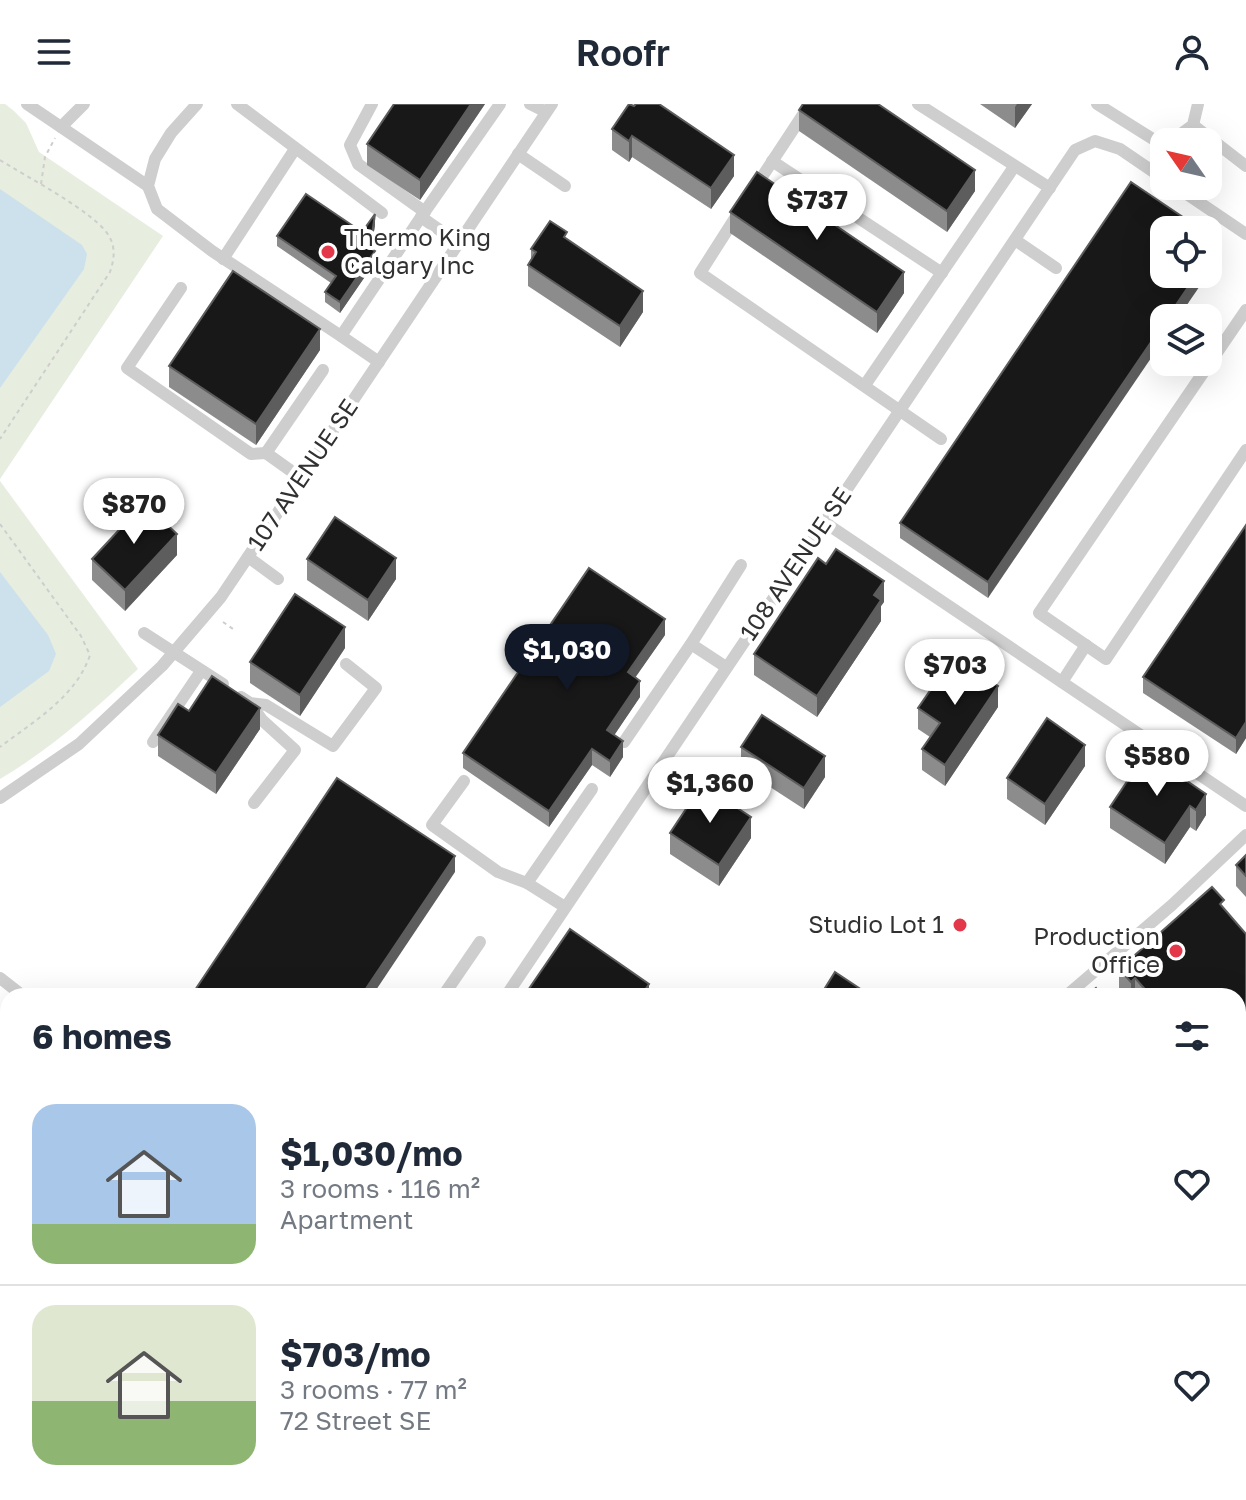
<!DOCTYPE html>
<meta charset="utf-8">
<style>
body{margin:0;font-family:"Golos Text",sans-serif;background:#f2f2f3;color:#1f2937;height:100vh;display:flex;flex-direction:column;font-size:30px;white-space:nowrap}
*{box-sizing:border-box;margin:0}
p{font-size:26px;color:#747a83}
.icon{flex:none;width:44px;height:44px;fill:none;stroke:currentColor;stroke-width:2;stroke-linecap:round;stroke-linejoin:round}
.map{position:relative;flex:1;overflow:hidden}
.sheet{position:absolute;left:0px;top:884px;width:1246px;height:512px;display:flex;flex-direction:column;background:#fff;border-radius:24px 24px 0 0;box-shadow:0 8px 32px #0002}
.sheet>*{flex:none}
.needle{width:52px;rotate:304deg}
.tools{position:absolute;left:1150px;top:24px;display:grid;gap:16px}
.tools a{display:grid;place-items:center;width:72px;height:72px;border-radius:16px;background:#fff;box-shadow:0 8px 32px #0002;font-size:40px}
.price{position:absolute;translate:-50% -68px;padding:0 18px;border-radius:28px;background:#fff;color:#222;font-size:26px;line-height:52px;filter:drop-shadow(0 2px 4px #0008)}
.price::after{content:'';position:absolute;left:50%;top:48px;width:24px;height:18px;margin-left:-12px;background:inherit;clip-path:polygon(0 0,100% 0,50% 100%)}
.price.current{background:#111827;color:#fff}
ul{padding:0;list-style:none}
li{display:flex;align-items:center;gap:24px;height:200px;padding:0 32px}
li+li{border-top:2px solid #e0e1e3}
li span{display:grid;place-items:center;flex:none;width:224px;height:160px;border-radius:24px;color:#555}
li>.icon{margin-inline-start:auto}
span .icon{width:96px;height:96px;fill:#fffc;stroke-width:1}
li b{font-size:34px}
h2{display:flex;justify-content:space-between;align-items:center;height:96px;padding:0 32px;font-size:34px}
header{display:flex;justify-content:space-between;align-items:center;height:104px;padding:0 32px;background:#fff;font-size:36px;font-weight:600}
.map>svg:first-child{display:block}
</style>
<header><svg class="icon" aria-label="menu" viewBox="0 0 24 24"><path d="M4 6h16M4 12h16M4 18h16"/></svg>Roofr<svg class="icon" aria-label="person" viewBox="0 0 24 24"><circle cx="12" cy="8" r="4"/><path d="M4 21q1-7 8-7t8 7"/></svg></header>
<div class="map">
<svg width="1246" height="1396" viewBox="0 0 1246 1396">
<rect width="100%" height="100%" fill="#fff"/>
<g fill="#e7eddf">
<path d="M0,0h5l9,7 12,12 13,29 124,84 -163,243z"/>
<path d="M0,377l138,188c-43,40 -87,80 -138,110z"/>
</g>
<g fill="#cce1ec">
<path d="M0,85l82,56 5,9 -3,15 -84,119z"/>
<path d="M0,468l48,63 8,19 -7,17 -49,36z"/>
<path d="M0,1223l8,6v45l-8,5z"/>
<path d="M541,1388h60l-15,8h-46z"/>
</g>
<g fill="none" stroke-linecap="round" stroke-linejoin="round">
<g stroke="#cecece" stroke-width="2" stroke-dasharray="4 4" stroke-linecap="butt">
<path d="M0,56c25,16 95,52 109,76 7,12 5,24 1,36l-110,167"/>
<path d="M41,80l4,-27 10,-19"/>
<path d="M0,420l81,112 9,19c-14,42 -56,66 -90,92"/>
<path d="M223,518l13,9"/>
<path d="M0,1199l8,6"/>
<path d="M0,1311l8,-4"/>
</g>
<g stroke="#cecece" stroke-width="12">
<path d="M27,0l34,23 23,-23"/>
<path d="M197,0l-26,29 -16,26 -7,27 9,23 55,42 129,85"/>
<path d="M237,0l145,109"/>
<path d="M372,0l-22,41 8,19 67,48"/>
<path d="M530,0l16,8"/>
<path d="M918,0l132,84"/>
<path d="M1097,0l67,42"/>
<path d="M1193,21l53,41"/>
<path d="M61,23l87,59"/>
<path d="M1170,38l23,-17 5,-21"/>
<path d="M518,50l47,32"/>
<path d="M772,57l170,112"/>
<path d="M1175,82l71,48"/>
<path d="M754,85l56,-85"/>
<path d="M737,111l-37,58 241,166"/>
<path d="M421,113l79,-113"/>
<path d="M1015,136l41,28"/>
<path d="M223,155l72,-110"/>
<path d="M181,184l-54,80 124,86 15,-1"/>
<path d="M1246,206l-207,303 67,46 140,-209"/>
<path d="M379,258l-38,-26 80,-119 37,26"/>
<path d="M865,281l149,-218"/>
<path d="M301,374l-35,-25 57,-83"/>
<path d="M824,418l422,284"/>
<path d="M248,453l30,22"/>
<path d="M144,529l79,51"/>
<path d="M726,563l-35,-23 50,-79"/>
<path d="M1062,578l24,-37"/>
<path d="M241,593l9,6 16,2 67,41 43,-58 -30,-24"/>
<path d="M252,602l10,14 33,30 -41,53"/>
<path d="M153,638l48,-71"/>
<path d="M624,638l67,-98"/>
<path d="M464,677l-32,44 66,47 29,11 38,24"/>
<path d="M0,694l79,-54 83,-78 59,-69 331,-493"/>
<path d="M527,779l65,-94"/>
<path d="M0,874l23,18"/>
<path d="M443,892l37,-54"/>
<path d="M506,892l569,-846 20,-9 25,8 44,30"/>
<path d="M1066,892l106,-91 74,-70"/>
<path d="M0,937l8,-9"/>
<path d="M0,995l8,6"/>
<path d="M0,1087l8,6"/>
<path d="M0,1148l8,5"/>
<path d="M1238,1190l8,-6"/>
<path d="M1238,1253l8,-9"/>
<path d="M1238,1276l8,6"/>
<path d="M50,1396l16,-7 68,3 6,-4"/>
<path d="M953,1396l12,-8"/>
</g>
<g stroke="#868686" stroke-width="7">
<g id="rail">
<path d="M1238,1135l8,-6"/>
<path d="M879,1396l14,-8"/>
</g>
</g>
<use href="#rail" stroke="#fff" stroke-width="4" stroke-dasharray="12" stroke-linecap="butt"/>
</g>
<g fill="#8c8c8c">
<path d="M485,0l-65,96 -53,-35v-21z"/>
<path d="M629,0l105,72 -23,33 -79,-52 -3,5 -17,-12v-21z"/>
<path d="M980,0h52l-17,24z"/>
<path d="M799,6l176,81 -28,41 -148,-101z"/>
<path d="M1131,78l-143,416 -88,-60v-15z"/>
<path d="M730,108l174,81 -27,40 -147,-100z"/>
<path d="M375,121l-4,24 4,13 -35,51 -15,-11v-10l6,-9 -54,-37v-10l85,-4z"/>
<path d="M567,136l76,72 -23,35 -92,-61v-21l3,-6v-10z"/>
<path d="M320,246l-64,95 -87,-58v-21z"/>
<path d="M1246,421v213l-10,16 -93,-61v-16z"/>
<path d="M177,451l-52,56 -33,-31v-21z"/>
<path d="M307,455l89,20 -28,42 -61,-41z"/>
<path d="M884,498l-3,4v15l-64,96 -63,-42v-21z"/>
<path d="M665,531l-30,42 5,20 -26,38 9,22 -13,20 -18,-12 -43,62 -86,-59v-15z"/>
<path d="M345,544l-45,68 -50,-33v-21z"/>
<path d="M998,603l-53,79 -23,-16v-21l8,-12 -12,-8v-21z"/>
<path d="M189,607l71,18 -44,65 -58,-38v-21z"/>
<path d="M741,643l84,30 -21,32 -63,-41z"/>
<path d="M1146,649l60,62 -10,16 -6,-4 -25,37 -55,-36v-21z"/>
<path d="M1085,662l-40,59 -38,-26v-21z"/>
<path d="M670,729l81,5 -32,48 -49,-32z"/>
<path d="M1246,751v42l-10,-11v-21z"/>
<path d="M1224,805l22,25v124l-8,7v-69h-113l-6,-6v-21z"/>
<path d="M424,1388h19l-5,8z"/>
<path d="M1216,1388h22l8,8h-30z"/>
</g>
<g fill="#5d5d5d">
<path d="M471,0h14l-65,96v-20z"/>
<path d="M1017,0h15l-17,24v-21z"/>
<path d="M632,32v21l-3,5v-21z"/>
<path d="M734,51v21l-23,33v-21z"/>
<path d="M975,66v21l-28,41v-21z"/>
<path d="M375,110v11l-5,33 5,-7v11l-35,51v-11l30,-54z"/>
<path d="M1219,138v16l-11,16v-16z"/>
<path d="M904,168v21l-27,40v-21z"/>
<path d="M1197,170h11l-30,44h-11z"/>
<path d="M643,187v21l-23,35v-21z"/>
<path d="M1164,219v16l-176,259v-16z"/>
<path d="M320,225v21l-64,95v-21z"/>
<path d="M177,430v21l-52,56v-21z"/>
<path d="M396,454v21l-28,42v-21z"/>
<path d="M884,477v21l-3,4v15l-64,96v-21l57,-101z"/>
<path d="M665,515v16l-37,53v-16z"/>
<path d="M345,523v21l-45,68v-21z"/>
<path d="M640,577v16l-33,49v-16z"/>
<path d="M998,582v21l-53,79v-21z"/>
<path d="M260,604v21l-44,65v-21z"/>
<path d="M1246,618v16l-10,16v-16z"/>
<path d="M623,637v16l-13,20v-16z"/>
<path d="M1085,641v21l-40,59v-21z"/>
<path d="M592,645v16l-43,62v-16z"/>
<path d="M825,652v21l-21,32v-21z"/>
<path d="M1206,690v21l-10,16v-21z"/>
<path d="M1190,702v21l-25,37v-21z"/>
<path d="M751,713v21l-32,48v-21z"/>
<path d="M455,752v16l-83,124h-11z"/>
<path d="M1135,874v18h-4v-14z"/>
<path d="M649,880v12h-8z"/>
<path d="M1246,933v21l-8,7v-21z"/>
<path d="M437,1388h6l-5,8h-1z"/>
</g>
<g fill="#181818" stroke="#5d5d5d" stroke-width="2">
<path d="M394,0h77l-51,76 -53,-36z"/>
<path d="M629,0l5,2 2,-2h23l75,51 -23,33 -79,-52 -3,5 -17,-12z"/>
<path d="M803,0h75l97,66 -28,41 -148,-101z"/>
<path d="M757,68l147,100 -27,40 -147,-100z"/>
<path d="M1131,78l71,48h-38v44h33l-30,44h-3v5l-176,259 -88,-59z"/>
<path d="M306,90l56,38 13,-18 -5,34 5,3 -35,51 -15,-10 11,-16 -59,-40z"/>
<path d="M550,117l17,11 -3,5 79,54 -23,35 -92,-61 8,-13 -5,-3z"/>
<path d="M1208,130l11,8 -11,16z"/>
<path d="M233,167l87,58 -64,95 -87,-58z"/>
<path d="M144,399l33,31 -52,56 -33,-31z"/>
<path d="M335,413l61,41 -28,42 -61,-41z"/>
<path d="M1246,421v197l-10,16 -93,-61z"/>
<path d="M836,445l48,32 -10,14 7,5 -64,96 -63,-42 64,-96 8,6z"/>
<path d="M589,464l76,51 -37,53 12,9 -33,49 16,11 -13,20 -18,-12 -43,62 -86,-58z"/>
<path d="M295,490l50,33 -45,68 -50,-33z"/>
<path d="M954,552l44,30 -53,79 -23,-16 18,-26 -22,-15z"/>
<path d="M212,572l48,32 -44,65 -58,-38 20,-31 11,7z"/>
<path d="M762,611l63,41 -21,32 -63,-41z"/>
<path d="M1047,614l38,27 -40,59 -38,-26z"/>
<path d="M1146,649l60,41 -10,16 -6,-4 -25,37 -55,-36z"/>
<path d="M337,674l118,78 -94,140h-170z"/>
<path d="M702,681l49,32 -32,48 -49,-32z"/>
<path d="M1246,751v21l-10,-11z"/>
<path d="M1212,783l12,13 -4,4 26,30v103l-8,7v-48h-87l-16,-18 -4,4 -12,-13z"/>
<path d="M570,825l79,55 -8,12h-117z"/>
<path d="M835,868l36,24h-51z"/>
<path d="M1096,884l6,8h-16z"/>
<path d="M1246,1332v64h-3l-12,-8h7v-43z"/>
</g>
<g fill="#e3374a" stroke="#fff" stroke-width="3">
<circle cx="328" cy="148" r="8"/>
<circle cx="960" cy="821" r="8"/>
<circle cx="1176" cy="847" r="8"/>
</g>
<g text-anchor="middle" stroke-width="8" stroke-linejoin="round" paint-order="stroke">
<g font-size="24" fill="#313131" stroke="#fff" text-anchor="end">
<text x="344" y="142" text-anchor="start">Thermo King<tspan x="344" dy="28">Calgary Inc</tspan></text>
<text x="944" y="829">Studio Lot 1</text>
<text x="1160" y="841">Production<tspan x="1160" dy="28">Office</tspan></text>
</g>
<g font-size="24" fill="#313131" stroke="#fff">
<text transform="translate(303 371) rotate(-56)" y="8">107 AVENUE SE</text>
<text transform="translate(796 460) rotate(-56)" y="8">108 AVENUE SE</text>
</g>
</g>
</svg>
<div class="tools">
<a><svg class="needle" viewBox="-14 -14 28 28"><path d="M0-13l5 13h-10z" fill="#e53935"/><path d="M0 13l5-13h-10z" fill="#747a83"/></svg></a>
<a><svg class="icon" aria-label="locate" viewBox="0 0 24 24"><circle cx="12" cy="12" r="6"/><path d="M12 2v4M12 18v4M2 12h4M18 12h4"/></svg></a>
<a><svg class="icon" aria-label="layers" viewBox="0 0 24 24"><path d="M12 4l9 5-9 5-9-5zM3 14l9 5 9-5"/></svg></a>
</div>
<b class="price" style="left:817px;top:138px">$737</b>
<b class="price" style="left:134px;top:442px">$870</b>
<b class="price current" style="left:567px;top:588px">$1,030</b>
<b class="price" style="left:955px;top:603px">$703</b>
<b class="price" style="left:1157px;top:694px">$580</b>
<b class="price" style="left:710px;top:721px">$1,360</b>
<section class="sheet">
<h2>6 homes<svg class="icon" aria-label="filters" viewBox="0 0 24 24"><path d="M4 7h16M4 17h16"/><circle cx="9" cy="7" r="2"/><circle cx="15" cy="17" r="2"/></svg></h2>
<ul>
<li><span style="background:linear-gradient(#a9c7e8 75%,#8fb573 0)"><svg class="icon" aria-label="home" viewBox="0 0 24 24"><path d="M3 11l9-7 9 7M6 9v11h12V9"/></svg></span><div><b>$1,030/mo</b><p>3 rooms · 116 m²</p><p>Apartment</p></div><svg class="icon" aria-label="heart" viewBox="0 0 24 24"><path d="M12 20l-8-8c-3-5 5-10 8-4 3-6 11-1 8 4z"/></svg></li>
<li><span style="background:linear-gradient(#dfe7d0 60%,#8fb573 0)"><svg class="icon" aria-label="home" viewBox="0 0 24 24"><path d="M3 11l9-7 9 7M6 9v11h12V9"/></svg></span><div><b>$703/mo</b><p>3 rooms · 77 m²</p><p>72 Street SE</p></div><svg class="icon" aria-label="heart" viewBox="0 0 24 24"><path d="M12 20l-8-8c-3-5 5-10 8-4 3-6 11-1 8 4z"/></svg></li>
</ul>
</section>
</div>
